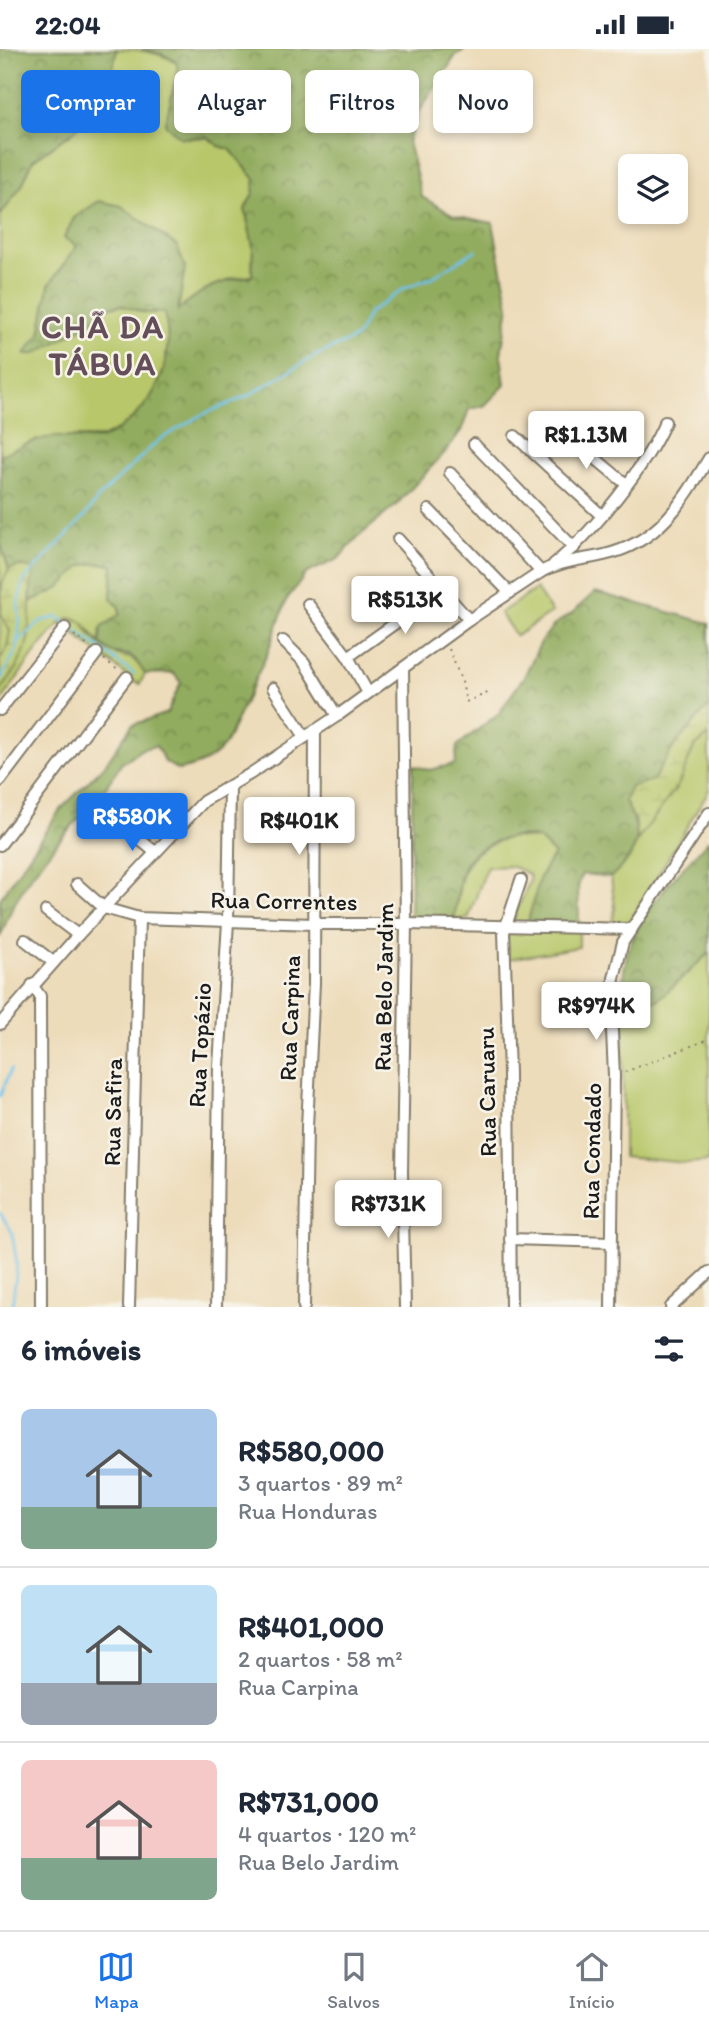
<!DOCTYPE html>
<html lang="pt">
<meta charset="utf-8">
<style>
body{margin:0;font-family:Itim,sans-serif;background:#f2f2f3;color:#1f2937;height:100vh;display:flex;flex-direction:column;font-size:26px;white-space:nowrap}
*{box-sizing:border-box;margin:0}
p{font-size:23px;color:#747a83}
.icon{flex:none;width:38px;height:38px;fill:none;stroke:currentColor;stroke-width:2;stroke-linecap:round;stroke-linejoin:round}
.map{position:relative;height:1258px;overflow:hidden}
.details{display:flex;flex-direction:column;background:#fff;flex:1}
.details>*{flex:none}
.hud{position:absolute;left:21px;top:21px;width:668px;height:63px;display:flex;gap:14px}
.fabs{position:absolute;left:618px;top:105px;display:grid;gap:14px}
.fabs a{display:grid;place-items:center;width:70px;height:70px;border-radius:10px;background:#fff;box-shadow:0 4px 10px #0003;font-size:35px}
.price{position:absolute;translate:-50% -60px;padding:0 16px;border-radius:7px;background:#fff;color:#222;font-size:23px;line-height:46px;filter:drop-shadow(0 2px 4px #0008)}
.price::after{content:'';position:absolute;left:50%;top:42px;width:21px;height:16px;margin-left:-10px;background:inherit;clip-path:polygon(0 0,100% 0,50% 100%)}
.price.on{background:#1a73e8;color:#fff}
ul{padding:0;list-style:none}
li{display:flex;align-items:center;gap:21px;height:175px;padding:0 21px}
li+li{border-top:2px solid #e0e1e3}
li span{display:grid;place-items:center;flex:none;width:196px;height:140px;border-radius:10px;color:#555}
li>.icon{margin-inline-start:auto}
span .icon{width:84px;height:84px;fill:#fffc;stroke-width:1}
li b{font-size:30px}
h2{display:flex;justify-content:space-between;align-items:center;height:84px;padding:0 21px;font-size:30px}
.tag{padding:0 24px;border-radius:10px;background:#fff;box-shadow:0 4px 10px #0003;font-size:24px;line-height:63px}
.tag.on{background:#1a73e8;color:#fff}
.status{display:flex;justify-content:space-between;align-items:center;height:49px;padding:0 35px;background:#fff;direction:ltr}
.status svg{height:19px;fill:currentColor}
.tabs{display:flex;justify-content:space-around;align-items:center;height:98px;border-top:2px solid #e0e1e3;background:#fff;font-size:19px;color:#747a83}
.tabs a{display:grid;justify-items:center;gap:4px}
.tabs .on{color:#1a73e8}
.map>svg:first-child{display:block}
</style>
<div class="status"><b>22:04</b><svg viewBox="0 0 49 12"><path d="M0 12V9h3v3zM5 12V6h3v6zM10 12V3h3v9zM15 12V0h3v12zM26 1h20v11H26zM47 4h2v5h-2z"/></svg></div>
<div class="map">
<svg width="709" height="1258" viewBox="0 0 709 1258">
<defs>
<pattern id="forest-crowns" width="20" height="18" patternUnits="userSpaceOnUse" patternTransform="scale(1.75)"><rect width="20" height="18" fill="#92ac5e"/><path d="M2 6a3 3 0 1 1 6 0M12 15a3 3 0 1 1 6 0" fill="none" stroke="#768b4d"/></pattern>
<pattern id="wetland-marsh" width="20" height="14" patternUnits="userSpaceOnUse" patternTransform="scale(1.75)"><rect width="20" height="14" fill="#b8c76a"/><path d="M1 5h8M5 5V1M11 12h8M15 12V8" fill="none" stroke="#9eaa5b"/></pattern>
</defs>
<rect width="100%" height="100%" fill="#f7f3e8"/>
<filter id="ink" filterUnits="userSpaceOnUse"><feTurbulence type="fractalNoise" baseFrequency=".0143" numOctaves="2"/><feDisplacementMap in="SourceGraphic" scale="14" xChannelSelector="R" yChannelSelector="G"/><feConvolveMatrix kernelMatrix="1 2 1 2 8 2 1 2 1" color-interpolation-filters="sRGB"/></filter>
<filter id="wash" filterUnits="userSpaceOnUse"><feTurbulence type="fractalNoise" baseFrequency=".00686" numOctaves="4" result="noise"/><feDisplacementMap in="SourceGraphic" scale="28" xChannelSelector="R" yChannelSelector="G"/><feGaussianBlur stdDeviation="1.57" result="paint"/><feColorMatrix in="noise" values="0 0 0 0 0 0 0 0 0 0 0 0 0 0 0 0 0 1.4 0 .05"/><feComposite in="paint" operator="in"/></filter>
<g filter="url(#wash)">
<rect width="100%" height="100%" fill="#eddcba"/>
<g fill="#b8c76a" stroke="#6a7243" stroke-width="2">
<path d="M117,0c22,0 40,3 60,13l4,76 26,-1 12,9 11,3 25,30 -2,15 -8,15 8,37 -1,30 -23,3 -52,32 -100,-65 -28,39 19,50 23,-12 13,-15 18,-3 23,8 19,-1 5,26 -7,41 -10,19 -26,27 -22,12h-48l-54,18 -2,7v-246l22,-31 11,-25 41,-29 22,-28 14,-22z"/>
<path d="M0,494l9,26 -7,15 -1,30 10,17 -4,16 -7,13z"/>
<path d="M96,514l17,2 -2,33 8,9 1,8 -19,13 -1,15c-9,-8 -15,-23 -27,-25 -16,-3 -63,71 -73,85v-11l17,-24 14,-67 25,-11 23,-24z"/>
<path d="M536,540l16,23 -36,24 -16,-23z"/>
<path d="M709,686v55l-80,133h-17l3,-15 -4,-31 18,-18 8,-18 41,-56 16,-38z"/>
<path d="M511,788l27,2 16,15 -14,23 39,46v24l-71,12 -1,-27 23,-51 -1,-7 -18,-8 -24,1 -19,52h-14c9,-46 4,-68 57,-82z"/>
<path d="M709,904v208l-22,2 -64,-6v-153l35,-4z"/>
</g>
<g fill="url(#forest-crowns)" stroke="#57643d" stroke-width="2">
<path d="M0,0h117l-7,32 -14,22 -22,28 -41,29 -11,25 -22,31z"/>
<path d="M141,0h325l-10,6 -37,57 -11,30 14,55 32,18 39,8 16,83 -8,48 4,31 -21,21 -15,3 -7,20 -15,21 -51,55 -39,33 -19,21 -31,14 -20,26 -20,55 -41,89c-13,17 -27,23 -48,27l-13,-8 -9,-16 -14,3 -20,14 -21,31 -46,51 -26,34 -17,29 -12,29v-38l60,-89 44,-44 28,-41 35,-12 14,-31 -8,-9 -28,1 -10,-15 -6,-4 -20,-3 -9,-9 1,-15 19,-14 -1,-7 -8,-9 2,-33c-43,-6 -29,6 -57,25 -7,4 -17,7 -25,11l-1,-20 -10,-15 -11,3 -9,-26 1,-88c18,-8 36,-18 56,-18 15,0 34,5 48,0 12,-5 22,-14 31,-22 28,-29 38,-63 28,-103l-19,1 -24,-8 -17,3 -13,15 -56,31h-10l15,-20 9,-49 28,-39 -13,-8 10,-20 25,-17 22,5 56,40 8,22 -7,42c28,-24 38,-28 74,-34l1,-30 -8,-37 8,-15 2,-15 -25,-30 -11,-3 -12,-9 -26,1 -16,-14 12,-50v-12l-15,-8z"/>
<path d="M595,543l114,31v83l-34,39 -22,35 -28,21c19,38 15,47 -14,76l-29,-3 -4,13 1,36 -51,-2 12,-44 14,-23c-4,-4 -11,-12 -16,-15 -21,-9 -63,5 -73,26 -7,13 -8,39 -11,54h-44l3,-154 16,5 26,-6 2,-18 42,-33 26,-38 17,-35 13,-16 16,-10z"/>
<path d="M709,791v113l-51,47 -35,4c1,-11 0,-22 1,-33 6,-54 51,-93 85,-131z"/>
</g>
<g fill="url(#wetland-marsh)" stroke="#6a7243" stroke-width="2">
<path d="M20,517l14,3c-7,22 -2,47 -6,70 -4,20 -17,37 -28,53v-32l7,-13 3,-16 -9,-17 1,-30 7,-15z"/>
<path d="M68,569l14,4c7,10 15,23 27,29 20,12 18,-4 36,23l-5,10 -10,-3v-3l-70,-55z"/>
<path d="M709,657v29l-15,12 -16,38 -41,56 -1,-18 -11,-22 6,-14 22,-7 22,-35z"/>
</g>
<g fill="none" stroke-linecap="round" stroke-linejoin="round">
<g stroke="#6ec3ea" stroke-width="2.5">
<path d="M18,593l23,-21 17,-4 76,57"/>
<path d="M0,632l16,-31 4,-28 -2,-19 6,-23 61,-64 13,-18 61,-58 42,-25 47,-19 65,-39 44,-20 12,-24 34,-24 30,-12 43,-27"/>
<path d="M0,1047l11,-27"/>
<path d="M0,1164l12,19 5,33 -5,42"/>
</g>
</g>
</g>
<g filter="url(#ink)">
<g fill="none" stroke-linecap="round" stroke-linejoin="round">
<g stroke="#847c6b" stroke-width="14">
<g id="minor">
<path d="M565,384l61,51"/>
<path d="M515,387l86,79"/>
<path d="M474,395l100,104"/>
<path d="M450,424l91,99"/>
<path d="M429,461l81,83"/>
<path d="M398,490l71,81"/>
<path d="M554,515c38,-30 93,-99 111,-142"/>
<path d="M308,555l40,53 20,36"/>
<path d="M283,592l21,21 33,54"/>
<path d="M348,608l95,-68"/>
<path d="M403,619l3,256 -4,248 3,135"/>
<path d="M273,639l32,49"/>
<path d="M0,661l65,-82"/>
<path d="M0,732l97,-128"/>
<path d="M128,781l27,22"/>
<path d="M0,796l127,-168"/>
<path d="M77,835l27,24 35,10 175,6h92l226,5"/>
<path d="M46,862l32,24"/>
<path d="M25,891l28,22"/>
<path d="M32,936l8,11 1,311"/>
<path d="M0,975l78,-89 126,-134 46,-27 87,-58 132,-96 72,-48c19,-11 42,-12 63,-17 54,-12 78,-52 105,-97"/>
<path d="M510,1190l101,3"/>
<path d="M129,1258l10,-389"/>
<path d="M216,1258l3,-241 9,-144 2,-136"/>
<path d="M304,1258l3,-180 7,-144 1,-253"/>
<path d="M511,1258l-2,-234 -5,-141 17,-52"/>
<path d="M611,1258l3,-231 -3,-68 3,-30 9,-36 86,-129"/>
<path d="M671,1258l38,-35"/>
</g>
</g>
<g stroke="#847c6b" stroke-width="2" stroke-dasharray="2 5" stroke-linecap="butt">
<path d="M74,586l15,12"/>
<path d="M449,600l13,33 4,20 24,-10"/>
<path d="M104,610l15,12"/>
<path d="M625,1023l84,-33"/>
</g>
<use href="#minor" stroke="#fff" stroke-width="10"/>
</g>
</g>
<g text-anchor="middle" stroke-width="5" stroke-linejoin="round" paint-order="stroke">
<g font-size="24" fill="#1c1c1c" stroke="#f7f3e8">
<text transform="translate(284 852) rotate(1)" y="8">Rua Correntes</text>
<text transform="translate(384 938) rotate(-89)" y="8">Rua Belo Jardim</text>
<text transform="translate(290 969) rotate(-88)" y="8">Rua Carpina</text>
<text transform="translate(200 996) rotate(-87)" y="8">Rua Topázio</text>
<text transform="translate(487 1043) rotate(-91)" y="8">Rua Caruaru</text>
<text transform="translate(113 1063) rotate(-89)" y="8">Rua Safira</text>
<text transform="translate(592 1102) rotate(-89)" y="8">Rua Condado</text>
</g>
<g font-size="32" font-weight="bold" letter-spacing="2" fill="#634e59" stroke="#f7f3e8">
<text x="103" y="289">CHÃ DA<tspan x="103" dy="37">TÁBUA</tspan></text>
</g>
</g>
</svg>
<div class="fabs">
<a><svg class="icon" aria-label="layers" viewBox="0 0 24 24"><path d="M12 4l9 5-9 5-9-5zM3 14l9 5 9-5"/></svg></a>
</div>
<b class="price" style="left:586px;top:422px">R$1.13M</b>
<b class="price" style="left:405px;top:587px">R$513K</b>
<b class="price on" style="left:132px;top:804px">R$580K</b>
<b class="price" style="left:299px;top:808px">R$401K</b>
<b class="price" style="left:596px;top:993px">R$974K</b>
<b class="price" style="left:388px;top:1191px">R$731K</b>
<div class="hud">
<a class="tag on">Comprar</a>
<a class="tag">Alugar</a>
<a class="tag">Filtros</a>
<a class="tag">Novo</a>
</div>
</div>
<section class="details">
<h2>6 imóveis<svg class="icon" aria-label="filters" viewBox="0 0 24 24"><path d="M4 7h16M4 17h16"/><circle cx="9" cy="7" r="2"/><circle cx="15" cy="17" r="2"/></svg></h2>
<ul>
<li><span style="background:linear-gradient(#a9c7e8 70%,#7fa58c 0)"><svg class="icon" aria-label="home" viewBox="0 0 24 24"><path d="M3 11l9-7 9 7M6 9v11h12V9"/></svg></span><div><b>R$580,000</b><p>3 quartos · 89 m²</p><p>Rua Honduras</p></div></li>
<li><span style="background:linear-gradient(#bfe0f5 70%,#9aa5b1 0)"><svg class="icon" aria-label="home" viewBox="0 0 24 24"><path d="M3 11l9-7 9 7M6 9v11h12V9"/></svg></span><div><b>R$401,000</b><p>2 quartos · 58 m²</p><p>Rua Carpina</p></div></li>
<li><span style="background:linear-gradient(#f6c9c9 70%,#7fa58c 0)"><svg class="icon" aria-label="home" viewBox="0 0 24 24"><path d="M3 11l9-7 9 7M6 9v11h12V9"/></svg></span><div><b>R$731,000</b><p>4 quartos · 120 m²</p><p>Rua Belo Jardim</p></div></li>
</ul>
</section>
<nav class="tabs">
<a class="on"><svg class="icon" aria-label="map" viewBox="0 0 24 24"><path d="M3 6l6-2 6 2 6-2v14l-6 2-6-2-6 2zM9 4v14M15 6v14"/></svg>Mapa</a>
<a><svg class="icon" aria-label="saved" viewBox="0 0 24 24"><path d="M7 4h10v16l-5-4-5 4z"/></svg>Salvos</a>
<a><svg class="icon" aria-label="home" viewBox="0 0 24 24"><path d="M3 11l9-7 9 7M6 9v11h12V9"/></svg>Início</a>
</nav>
